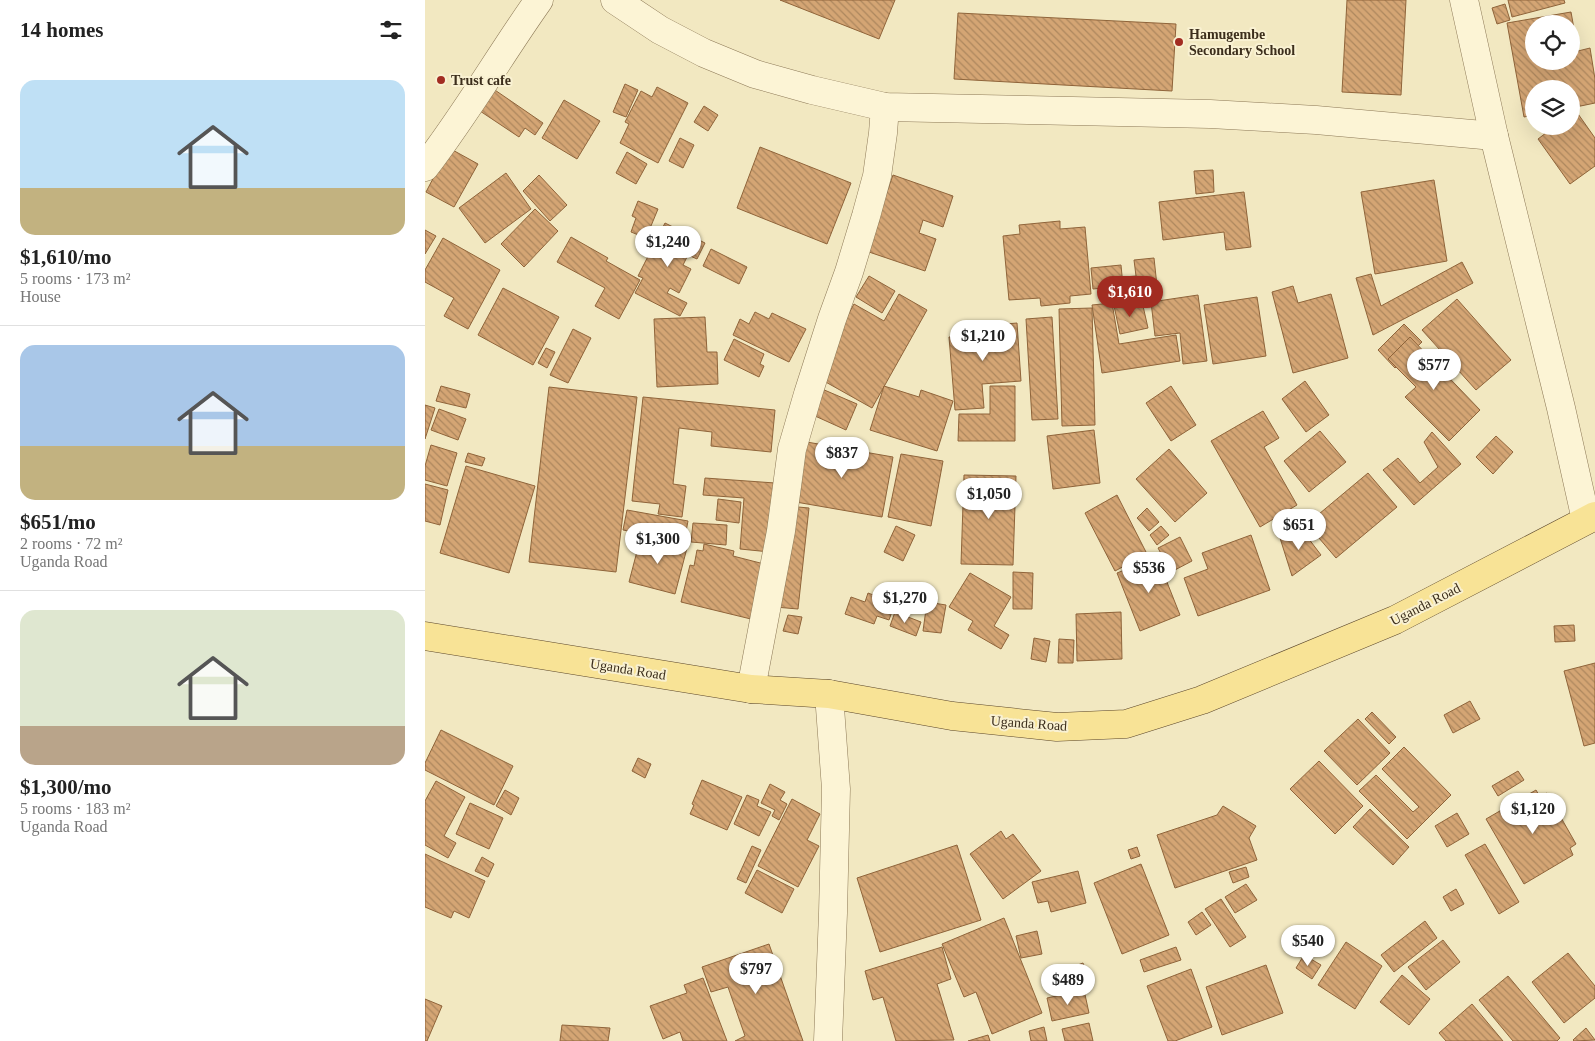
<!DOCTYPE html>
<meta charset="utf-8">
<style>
body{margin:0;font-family:"Times New Roman",serif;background:#f6f6f6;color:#222;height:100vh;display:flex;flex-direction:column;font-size:19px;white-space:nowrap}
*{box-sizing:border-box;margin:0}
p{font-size:16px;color:#767676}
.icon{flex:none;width:28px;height:28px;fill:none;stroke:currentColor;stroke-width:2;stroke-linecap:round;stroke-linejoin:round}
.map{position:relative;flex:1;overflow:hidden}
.side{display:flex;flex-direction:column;background:#fff;width:425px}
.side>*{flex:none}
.fabs{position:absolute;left:1100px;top:15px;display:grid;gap:10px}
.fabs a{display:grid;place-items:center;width:55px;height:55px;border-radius:50%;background:#fff;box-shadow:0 5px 20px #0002;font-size:25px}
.price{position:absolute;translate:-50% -42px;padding:0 11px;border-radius:18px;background:#fff;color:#222;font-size:16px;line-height:32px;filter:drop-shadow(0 1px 2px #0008)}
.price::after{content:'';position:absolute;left:50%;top:30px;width:15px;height:11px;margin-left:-8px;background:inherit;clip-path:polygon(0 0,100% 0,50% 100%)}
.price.selected{background:#a22c21;color:#fff}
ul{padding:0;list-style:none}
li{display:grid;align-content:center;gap:10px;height:265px;padding:0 20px}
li+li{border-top:1px solid #e0e0e0}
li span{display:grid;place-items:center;height:155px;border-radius:15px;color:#555}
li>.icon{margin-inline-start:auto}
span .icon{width:90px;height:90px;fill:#fffc;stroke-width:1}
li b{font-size:21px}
h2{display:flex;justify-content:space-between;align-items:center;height:60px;padding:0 20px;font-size:21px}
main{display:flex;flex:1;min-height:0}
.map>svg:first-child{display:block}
</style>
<main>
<section class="side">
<h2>14 homes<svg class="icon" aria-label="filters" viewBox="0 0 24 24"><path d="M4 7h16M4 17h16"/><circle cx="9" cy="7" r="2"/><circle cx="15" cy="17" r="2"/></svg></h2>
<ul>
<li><span style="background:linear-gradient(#bfe0f5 70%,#c2b280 0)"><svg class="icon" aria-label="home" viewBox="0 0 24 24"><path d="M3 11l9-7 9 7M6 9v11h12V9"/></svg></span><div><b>$1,610/mo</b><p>5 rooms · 173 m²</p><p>House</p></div></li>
<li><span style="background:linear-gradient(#a9c7e8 65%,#c2b280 0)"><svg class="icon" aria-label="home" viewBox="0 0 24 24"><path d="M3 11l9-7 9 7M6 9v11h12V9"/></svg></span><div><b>$651/mo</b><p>2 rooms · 72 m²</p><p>Uganda Road</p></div></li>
<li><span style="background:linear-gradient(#dfe7d0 75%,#b9a48a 0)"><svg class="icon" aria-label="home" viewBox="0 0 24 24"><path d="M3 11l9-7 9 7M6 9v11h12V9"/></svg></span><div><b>$1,300/mo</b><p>5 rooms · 183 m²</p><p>Uganda Road</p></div></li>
</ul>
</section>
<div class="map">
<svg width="1170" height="1041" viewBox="0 0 1170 1041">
<defs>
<pattern id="building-back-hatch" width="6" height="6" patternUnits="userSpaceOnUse" patternTransform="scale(1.25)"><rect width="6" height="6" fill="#d4a574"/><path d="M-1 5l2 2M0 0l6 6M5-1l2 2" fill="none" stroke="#ad875e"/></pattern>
</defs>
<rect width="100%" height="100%" fill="#f2e8c1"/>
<g fill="url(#building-back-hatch)" stroke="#8f643a" fill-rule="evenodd">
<path d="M355,0h115l-16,39z"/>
<path d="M922,0h59l-5,95 -59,-3z"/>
<path d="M1083,0h56l1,3 -53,14z"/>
<path d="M1080,4l5,16 -13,4 -5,-16z"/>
<path d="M1146,12l7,39 12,-3 5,31v24l-24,5v-19h-37v26l-10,2 -17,-94zM1109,24h37v37h-37z"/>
<path d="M533,13l218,11 -4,67 -218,-12z"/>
<path d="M200,84l13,6 -12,27 -13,-5z"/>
<path d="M64,86l54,37 -8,12 -10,-7 -6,9 -45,-30z"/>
<path d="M232,87l31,16 -30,60 -38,-20 9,-19 -4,-2 16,-31 11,6z"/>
<path d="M139,100l36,21 -23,38 -35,-21z"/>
<path d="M279,106l14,9 -10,16 -14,-9z"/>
<path d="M1151,111l19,27v28l-25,18 -32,-45 17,-13h16v-11z"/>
<path d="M255,138l14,7 -11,23 -14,-7z"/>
<path d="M335,147l91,36 -24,61 -90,-36z"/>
<path d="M24,148l29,16 -24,43 -28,-15z"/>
<path d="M202,152l20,12 -11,20 -20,-11z"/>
<path d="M788,170l1,22 -18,2 -2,-23z"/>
<path d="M81,173l25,36 -46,34 -26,-35z"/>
<path d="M114,175l28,30 -17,16 -27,-30z"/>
<path d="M468,175l60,21 -10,31 -20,-7 -4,13 17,6 -11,32 -59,-20z"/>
<path d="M1009,180l13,81 -72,13 -14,-82z"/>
<path d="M819,192l7,55 -25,3 -2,-18 -61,8 -4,-38z"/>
<path d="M213,201l20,8 -12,29 -15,-6 5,-14 -4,-2z"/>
<path d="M110,209l23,22 -34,36 -23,-23z"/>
<path d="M635,221v8l25,-2 6,67 -21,2v7l-29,3 -1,-8 -31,2 -6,-64 17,-2 -1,-9z"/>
<path d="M240,223l40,20 -8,16 -9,-4 -5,10 8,4 -12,24 -9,-5 -3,5 20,10 -7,13 -45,-23 8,-15 -5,-2z"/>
<path d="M0,230l11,6 -11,18z"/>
<path d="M146,237l37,21 -2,3 34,19 -21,39 -24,-13 10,-18 -48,-26z"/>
<path d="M18,238l57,32 -32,59 -24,-13 10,-18 -29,-16v-12z"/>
<path d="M286,249l36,18 -8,17 -36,-18z"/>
<path d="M729,258l4,37 -31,4 -3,-22 12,-1 -2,-16z"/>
<path d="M1037,262l11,21 -100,52 -17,-57 15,-4 10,32z"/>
<path d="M696,265l2,21 -30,3 -2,-21z"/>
<path d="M444,276l26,15 -13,22 -26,-16z"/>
<path d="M868,286l5,17 33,-9 17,64 -55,15 -21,-81z"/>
<path d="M78,288l56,29 -26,48 -55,-30z"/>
<path d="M474,294l28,16 -55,98 -57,-32 39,-72 30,17z"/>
<path d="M773,295l9,66 -24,3 -3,-31 -25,3 -4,-34z"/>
<path d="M832,297l9,59 -53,8 -9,-59z"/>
<path d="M699,299l2,11 17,-4 5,22 -28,6 -7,-33z"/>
<path d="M1032,299l54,61 -35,30 -54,-60z"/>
<path d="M687,303l7,41 57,-9 4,26 -78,12 -10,-68z"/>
<path d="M667,308l3,117 -33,1 -3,-117z"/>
<path d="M330,312l14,7 3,-6 34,16 -17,33 -56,-27 7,-16 9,5z"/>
<path d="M280,317l2,35h10l1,32 -61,3 -3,-68z"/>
<path d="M627,317l6,102 -26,1 -6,-101z"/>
<path d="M592,323l4,58 -39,3 2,24 -29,2 -6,-73 24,-1v-9z"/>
<path d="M979,324l18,18 -27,26 -17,-18z"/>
<path d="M148,329l18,9 -23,45 -18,-8z"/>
<path d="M985,337l70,73 -31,31 -44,-44 11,-10 -28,-28z"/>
<path d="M309,339l30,15 -4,10 4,2 -5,11 -35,-17z"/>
<path d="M121,348l9,4 -8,16 -9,-5z"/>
<path d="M880,381l24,34 -23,17 -24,-33z"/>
<path d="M16,386l29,8 -4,14 -30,-7z"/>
<path d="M390,386l42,18 -11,26 -42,-19z"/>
<path d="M459,386l35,11 2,-7 32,11 -16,50 -67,-21z"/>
<path d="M565,386h25v55h-57l1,-27h31z"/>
<path d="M746,386l25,39 -25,16 -25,-38z"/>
<path d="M124,387l88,10 -21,175 -87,-10z"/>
<path d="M218,397l132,13 -4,42 -60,-6 1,-14 -33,-4 -6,56 13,2 -4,31 -24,-3 2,-10 -28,-3z"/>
<path d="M0,405l10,3 -10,31z"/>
<path d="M14,409l27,10 -8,21 -27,-10z"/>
<path d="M838,411l16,27 -15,9 33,58 -37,22 -49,-86z"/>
<path d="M669,430l6,53 -47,6 -6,-53z"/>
<path d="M895,431l26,31 -37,30 -25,-31z"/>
<path d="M1007,432l29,32 -47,41 -31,-35 15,-12 22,25 18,-16 -14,-25z"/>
<path d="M1071,436l17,16 -20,22 -17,-17z"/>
<path d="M376,441l92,16 -11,60 -92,-16z"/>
<path d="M6,445l26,8 -10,33 -22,-6v-14z"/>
<path d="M744,449l38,44 -32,29 -39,-43z"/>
<path d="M43,453l17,5 -3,8 -17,-4z"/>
<path d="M476,454l42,7 -12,65 -43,-9z"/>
<path d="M41,466l69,20 -26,87 -69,-20z"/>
<path d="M943,473l29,34 -61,51 -29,-34z"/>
<path d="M539,475l52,1 -3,89 -52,-1z"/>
<path d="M280,478l70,5 -5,69 -30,-3 4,-51 -41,-3z"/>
<path d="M0,484l23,6 -8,35 -15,-4z"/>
<path d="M692,495l30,59 -32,17 -30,-58z"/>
<path d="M293,499l23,3 -2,21 -23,-3z"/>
<path d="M362,506l22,2 -11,101 -23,-2z"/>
<path d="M722,508l12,14 -10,9 -12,-13z"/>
<path d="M202,510l61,11 -4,21 -61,-12z"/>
<path d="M268,523l34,2 -1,20 -35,-3z"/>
<path d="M471,526l19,9 -12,26 -19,-9z"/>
<path d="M736,526l8,9 -12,10 -7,-10z"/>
<path d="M877,530l19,25 -29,21 -12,-38z"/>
<path d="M826,535l19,55 -72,26 -14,-38 24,-9 -6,-16z"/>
<path d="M216,536l46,12 -12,46 -46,-12z"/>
<path d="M755,537l12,24 -21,11 -13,-24z"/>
<path d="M279,544l30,7 -1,5 35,9 -13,55 -74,-18 9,-37 4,1 3,-16 6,1z"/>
<path d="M732,557l23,58 -40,16 -23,-58z"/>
<path d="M588,572l20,1 -1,36h-19z"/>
<path d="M545,573l41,24 -17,29 15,9 -8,14 -33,-19 5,-9 -24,-14z"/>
<path d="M443,593l27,10 -6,17 -12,-4 -3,8 -29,-10 6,-17 14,5z"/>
<path d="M502,602l19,3 -5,28 -18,-2z"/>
<path d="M470,612l26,10 -5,14 -26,-10z"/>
<path d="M696,612l1,47 -45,2 -1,-47z"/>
<path d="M363,615l14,2 -4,17 -15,-3z"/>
<path d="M1149,625l1,16 -20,1 -1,-16z"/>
<path d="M609,638l16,3 -4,21 -15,-3z"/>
<path d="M634,639l15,1 -1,23h-15z"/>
<path d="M1170,663v80l-11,3 -20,-75z"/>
<path d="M1045,701l10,18 -27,14 -9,-18z"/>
<path d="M947,712l24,25 -7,7 -24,-25z"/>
<path d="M933,719l32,34 -33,32 -33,-34z"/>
<path d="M16,730l72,36 -19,39 -69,-35v-7z"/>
<path d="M979,747l47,48 -44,44 -48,-48 17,-16 37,37 6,-5 -37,-38z"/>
<path d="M213,758l13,6 -6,14 -13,-7z"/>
<path d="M894,761l44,45 -28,28 -45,-45z"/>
<path d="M1093,771l6,9 -26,16 -6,-10z"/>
<path d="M277,780l40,17 -15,33 -37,-16 4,-9 -2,-1z"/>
<path d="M11,781l29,16 -21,39 12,7 -8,15 -23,-13v-44z"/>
<path d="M345,784l15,8 -5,8 7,4 -8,16 -7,-4 3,-6 -14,-7z"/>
<path d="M80,790l14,8 -8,17 -15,-9z"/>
<path d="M1111,790l4,7 7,-4 29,51 -6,4 3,7 -49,29 -38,-65z"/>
<path d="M322,795l12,5 -2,6 14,6 -12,24 -25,-12z"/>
<path d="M367,799l28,15 -13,26 12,6 -21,41 -40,-21z"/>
<path d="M45,803l33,15 -14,31 -33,-15z"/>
<path d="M798,806l33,20 -7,12 8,22 -82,28 -18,-53 60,-20z"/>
<path d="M945,809l39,38 -16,18 -40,-38z"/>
<path d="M1032,813l12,21 -22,13 -12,-21z"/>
<path d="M576,831l5,8 7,-5 28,37 -38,28 -33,-45z"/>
<path d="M1060,844l34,58 -20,12 -34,-59z"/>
<path d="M532,845l24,75 -101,32 -23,-74z"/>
<path d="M327,846l9,4 -15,33 -9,-4z"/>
<path d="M712,847l3,9 -9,3 -3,-9z"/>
<path d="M0,854l60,27 -16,37 -15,-7 -3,7 -26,-11z"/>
<path d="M57,857l12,7 -6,13 -13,-6z"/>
<path d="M716,864l28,71 -47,19 -28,-71z"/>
<path d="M821,867l3,10 -16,6 -4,-11z"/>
<path d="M332,870l37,19 -12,24 -37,-20z"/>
<path d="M653,871l8,32 -35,9 -3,-11 -10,2 -6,-21z"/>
<path d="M821,884l11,16 -22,13 -10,-16z"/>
<path d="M1031,889l8,15 -13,7 -8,-14z"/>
<path d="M796,899l25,38 -16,10 -25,-38z"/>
<path d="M777,912l9,13 -15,10 -8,-13z"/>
<path d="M579,918l38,95 -50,21 -16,-42 -12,5 -22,-53z"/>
<path d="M1000,921l12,17 -43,34 -13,-17z"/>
<path d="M612,931l5,23 -21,4 -5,-22z"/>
<path d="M1018,940l17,22 -34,28 -18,-23z"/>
<path d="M921,942l36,24 -27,43 -37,-24z"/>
<path d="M344,944l34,97h-68l10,-5 -17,-49 -17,5 -9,-25z"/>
<path d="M517,947l9,32 -14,5 17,56 -58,1 -13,-44 -10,3 -8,-29z"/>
<path d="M751,947l5,13 -37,12 -4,-12z"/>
<path d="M1143,953l27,33v12l-31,25 -32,-41z"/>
<path d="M879,955l17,10 -9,14 -16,-11z"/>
<path d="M658,963l7,18 -21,8 -7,-18z"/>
<path d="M841,965l17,48 -61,22 -16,-48z"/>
<path d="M766,969l21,58 -37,14h-7l-21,-55z"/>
<path d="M977,975l28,24 -21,26 -29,-23z"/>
<path d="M1083,976l52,62 -3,3h-44l-34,-41z"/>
<path d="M278,978l24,63h-44l-3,-9 -17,7 -13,-33 37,-13 -3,-8z"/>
<path d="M659,990l5,23 -37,8 -5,-23z"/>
<path d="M0,999l17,7 -15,35h-2z"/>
<path d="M1047,1004l31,37h-57l-7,-8z"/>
<path d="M664,1023l4,18h-28l-3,-12z"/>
<path d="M137,1025l48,3 -2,13h-48z"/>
<path d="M619,1027l3,14h-16l-2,-10z"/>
<path d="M1161,1028l9,12 -21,1 -1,-1z"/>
<path d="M563,1035l2,6h-22z"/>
</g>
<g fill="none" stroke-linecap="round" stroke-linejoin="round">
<g stroke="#8d7957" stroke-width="29">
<g id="street">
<path d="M190,0l45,30 44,23 51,21 57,16 73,17 325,7 106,6 178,16"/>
<path d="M1039,0l30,136 67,272 25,112"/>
<path d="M0,167c41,-53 75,-112 114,-167"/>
<path d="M326,689l30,-158 11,-82 16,-55 24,-75 17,-47 17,-56 11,-40 6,-43 2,-26"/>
<path d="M403,1041l5,-128 3,-124 -7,-95"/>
</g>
</g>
<g stroke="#5b462b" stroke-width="29">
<path id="primary" d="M0,636l326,53 78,5 123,22 105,11 69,-3 76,-24 193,-80 200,-104"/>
</g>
<use href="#street" stroke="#fcf4d5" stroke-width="28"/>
<use href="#primary" stroke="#f8e396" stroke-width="28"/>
</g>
<g fill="#a22c21" stroke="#f9f1d2" stroke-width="2">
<circle cx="754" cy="42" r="5"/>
<circle cx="16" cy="80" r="5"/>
</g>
<g text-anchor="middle" stroke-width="4" stroke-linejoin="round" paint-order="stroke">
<g font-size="14" font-weight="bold" fill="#3c2e1c" stroke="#f9f1d2" text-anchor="start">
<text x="764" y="39">Hamugembe<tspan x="764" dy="16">Secondary School</tspan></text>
<text x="26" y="85">Trust cafe</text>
</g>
<g font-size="14" fill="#3c2e1c" stroke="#f9f1d2">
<text transform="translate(1000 604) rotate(-27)" y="5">Uganda Road</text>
<text transform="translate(203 669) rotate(9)" y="5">Uganda Road</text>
<text transform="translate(604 723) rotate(4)" y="5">Uganda Road</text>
</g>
</g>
</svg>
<div class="fabs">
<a><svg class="icon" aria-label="locate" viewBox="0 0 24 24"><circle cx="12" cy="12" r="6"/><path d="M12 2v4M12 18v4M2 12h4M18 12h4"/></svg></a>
<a><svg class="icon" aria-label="layers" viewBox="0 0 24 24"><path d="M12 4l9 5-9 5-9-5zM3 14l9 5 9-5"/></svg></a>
</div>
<b class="price" style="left:243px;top:268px">$1,240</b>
<b class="price selected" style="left:705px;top:318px">$1,610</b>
<b class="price" style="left:558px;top:362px">$1,210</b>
<b class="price" style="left:1009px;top:391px">$577</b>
<b class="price" style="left:417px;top:479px">$837</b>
<b class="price" style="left:564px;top:520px">$1,050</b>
<b class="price" style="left:874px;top:551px">$651</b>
<b class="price" style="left:233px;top:565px">$1,300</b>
<b class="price" style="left:724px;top:594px">$536</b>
<b class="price" style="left:480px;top:624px">$1,270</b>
<b class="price" style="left:1108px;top:835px">$1,120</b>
<b class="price" style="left:883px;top:967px">$540</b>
<b class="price" style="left:331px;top:995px">$797</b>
<b class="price" style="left:643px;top:1006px">$489</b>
</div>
</main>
